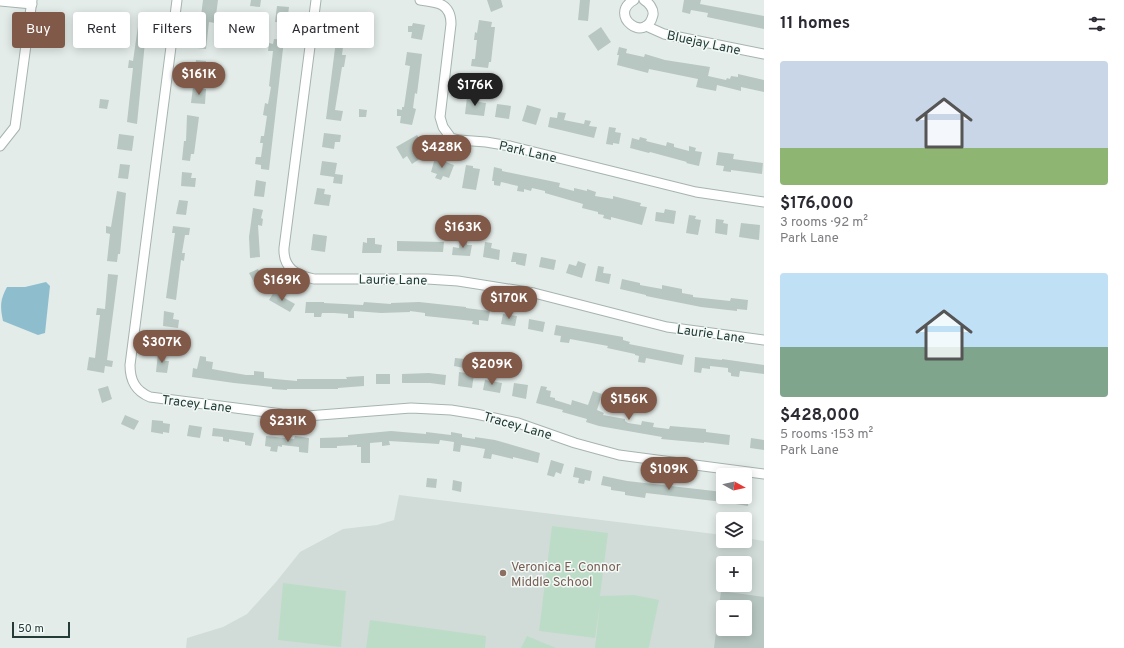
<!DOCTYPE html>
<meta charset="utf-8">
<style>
body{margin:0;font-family:Overpass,sans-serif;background:#f2f2f3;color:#2b2b33;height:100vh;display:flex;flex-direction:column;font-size:15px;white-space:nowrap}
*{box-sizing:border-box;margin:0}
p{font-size:13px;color:#7c7c81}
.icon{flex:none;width:22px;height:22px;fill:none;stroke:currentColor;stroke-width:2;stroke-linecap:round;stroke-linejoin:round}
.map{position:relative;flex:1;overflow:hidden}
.panel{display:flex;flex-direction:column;background:#fff;width:360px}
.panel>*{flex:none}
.banner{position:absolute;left:12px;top:12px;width:380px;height:36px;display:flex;gap:8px}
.needle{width:26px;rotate:98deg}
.buttons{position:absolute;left:716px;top:468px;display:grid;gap:8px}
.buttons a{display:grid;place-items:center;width:36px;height:36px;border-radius:4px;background:#fff;box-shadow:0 2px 10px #0003;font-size:20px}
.scale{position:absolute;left:12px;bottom:10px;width:58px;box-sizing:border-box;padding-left:4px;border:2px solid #233c38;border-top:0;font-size:11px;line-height:14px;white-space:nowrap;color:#233c38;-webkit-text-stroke:3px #f3f9f6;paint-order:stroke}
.price{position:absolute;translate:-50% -34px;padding:0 9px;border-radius:14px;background:#815948;color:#fff;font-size:13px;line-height:26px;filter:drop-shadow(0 1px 2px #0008)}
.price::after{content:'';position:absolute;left:50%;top:24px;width:12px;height:9px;margin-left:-6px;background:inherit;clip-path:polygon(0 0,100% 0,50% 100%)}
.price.selected{background:#222;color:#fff}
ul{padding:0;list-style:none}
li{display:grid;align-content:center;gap:8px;height:212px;padding:0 16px}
li span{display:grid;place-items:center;height:124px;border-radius:4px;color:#555}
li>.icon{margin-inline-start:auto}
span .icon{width:72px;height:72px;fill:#fffc;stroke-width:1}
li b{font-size:17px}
h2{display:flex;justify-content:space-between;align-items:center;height:48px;padding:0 16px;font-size:17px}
.tag{padding:0 14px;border-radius:4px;background:#fff;box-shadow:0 2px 10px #0003;font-size:14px;line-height:36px}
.tag.selected{background:#815948;color:#fff}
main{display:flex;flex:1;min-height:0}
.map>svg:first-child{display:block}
</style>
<main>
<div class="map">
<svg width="764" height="648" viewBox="0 0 764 648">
<rect width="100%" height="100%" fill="#e3ece9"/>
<path fill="#d1dcd8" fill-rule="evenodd" d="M399,495l324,40v6h22v-3l19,3v107h-578l1,-10 36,-11 24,-13 29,-32 24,-30 43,-23 34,-4 17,-5zM723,563h22v22h-22zM723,607h22v22h-22z"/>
<g fill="#bddcc8">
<path d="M552,526l56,7 -8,63 34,-1 25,5 -10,47 -1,1h-53l5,-44 -5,34 -56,-7z"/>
<path d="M283,583l63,8 -5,56 -63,-7z"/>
<path d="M370,620l116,16 -1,12h-119z"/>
<path d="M527,636l29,12h-35z"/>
</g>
<path fill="#8ebece" d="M46,282l4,4 -5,47 -7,2 -35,-14c-3,-15 -3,-21 4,-34h18z"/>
<g fill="#b8c7c2" fill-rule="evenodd">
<path d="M203,0h15l-3,23 -6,-1 -3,27 -9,-1z"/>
<path d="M251,0h10l-1,7 -10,-1z"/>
<path d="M487,0h14l2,7 -12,5z"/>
<path d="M580,0h10l-2,21 -10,-1z"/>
<path d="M684,0h17l-1,4 64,12v13l-57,-12 1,-4 -17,-3 -1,4 -8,-2z"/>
<path d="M277,6l12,1 -2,16 -12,-1z"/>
<path d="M339,17l10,1 -1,9 7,1 -1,12 -10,-1 -2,16h4l-2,12h-2l-7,43 8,1 -2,10 -15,-2z"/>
<path d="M479,20l13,2 -1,5h4l-4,35h-2l-1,6 -17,-2 1,-7h3l2,-19h-3l1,-8 2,1z"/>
<path d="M141,22l8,1 -2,19h-2l-8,82 -10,-2 6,-54h-5l1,-8 4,1 5,-35h2z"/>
<path d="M413,23l12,2 -3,15 -11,-2 1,-6h-4v-6h4z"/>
<path d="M601,27l10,15 -13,9 -10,-15z"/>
<path d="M274,39l10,1 -15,130 -8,-1v-4l-6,-1 1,-7h5l2,-14h-3l1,-7h3l3,-20 -4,-1 2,-12 3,1 3,-17 -2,-1 4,-35h-5l1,-8 4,1z"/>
<path d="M619,47l8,2 -1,4 18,4 1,-3 20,6 45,7 -2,9 18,4 1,-2 3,1 1,-3 7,1v-3l26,6v12l-23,-5v4l-24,-6 -1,6 -20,-4 2,-8 -49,-10 -1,4 -31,-8 2,-10h-2z"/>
<path d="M407,52l15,2 -5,40 -2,-1 -2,15 3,1 -4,16 -12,-2 1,-7h-4v-7l5,1v-3h2l6,-41 -5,-1z"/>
<path d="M196,60l10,1 -2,14 -10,-1z"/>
<path d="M193,87l13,2 -1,15 -14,-1z"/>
<path d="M467,97l13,1 -1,4 7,1 -2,13 -19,-2z"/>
<path d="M100,99l9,1 -2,9 -8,-1z"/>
<path d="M497,104l14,2 -2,13 -14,-2z"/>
<path d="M527,105l14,4 -5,16 -14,-4z"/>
<path d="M359,109l8,1 -1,7h-7z"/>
<path d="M558,112l8,1 -2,7 20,4 1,-4 6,1 -2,5 8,1 -3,11 -46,-11 2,-10 7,1z"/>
<path d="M187,115l12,2 -5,37h-3l-1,7 -8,-1 2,-19h2z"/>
<path d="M609,127l7,1 -1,4 6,1 -2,11 -6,-1v2l-7,-1z"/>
<path d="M324,133l17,2 -1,7h-5l-1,7 -12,-2z"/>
<path d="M119,134l15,2 -2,15 -15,-2z"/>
<path d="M417,135l5,7 -4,3 6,11 -12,8 -5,-8 -4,3 -7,-12z"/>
<path d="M640,137l7,2 -1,2 20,5 1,-4 7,2v3l15,4v-5l7,2 -1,3 7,1 -3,14 -13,-3 1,-1 -37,-10 -1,1 -19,-5 2,-10 7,2z"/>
<path d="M718,152l16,2 -1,5 30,4 -1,11 -31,-4v2l-8,-1 1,-5 -8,-1z"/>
<path d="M435,158l19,7 -5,13 -6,-2 -2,4 -6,-2 2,-4 -6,-2z"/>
<path d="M322,161l15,2 -2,11 8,1 -1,9 -9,-1 1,-6 -14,-2z"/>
<path d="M120,164l10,1 -2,14 -10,-1z"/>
<path d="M466,165l7,1v2l7,1 -4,21 -14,-2z"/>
<path d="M494,167l8,2v2l58,12 -1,4 15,4v-3l13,3v-2l9,3 -1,4 18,3v-3l28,7 -1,3 7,1 -5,18 -31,-8v3l-8,-2 1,-3 -6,-1v-2l-16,-4 1,-4 -38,-11v-2l-13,-3 -1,3 -7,-2v3l-7,-1 1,-5 -17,-4 -1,4 -6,-1v-4h-2z"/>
<path d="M182,172l10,1 -1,5h5l-1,9 -14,-1z"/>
<path d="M256,180l10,2 -2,15 -10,-1z"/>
<path d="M317,188l8,1 -1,5 7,1 -2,11 -15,-2z"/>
<path d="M117,191l9,2 -6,61h-2l-1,8 -10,-1 3,-27 -4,-1v-7l5,1z"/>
<path d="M179,200l9,1 -2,14 -10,-1z"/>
<path d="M253,208l10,2 -2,8 2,1 -1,7 -4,-1 2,32 -10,1 -1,-21z"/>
<path d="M665,209l11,2 -2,13 -19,-3 1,-9 8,1z"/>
<path d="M689,215l7,1 -1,3 6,1 -3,15 -12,-2z"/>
<path d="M716,219l8,1 -1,3 5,1 -1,11 -12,-2z"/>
<path d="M741,223l19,2 -1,15 -20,-3z"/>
<path d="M173,226l17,2 -1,7h-4l-3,18h3l-1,8 -3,-1 -5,40 -10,-2 9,-65h-3z"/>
<path d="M313,234l14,2 -2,16 -14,-2z"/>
<path d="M367,238h8v6l7,1 -1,8h-19l1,-11 4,1z"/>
<path d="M460,239l7,1v5h5l-2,11 -18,-1 1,-8 6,1z"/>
<path d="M397,241l47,1 -1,10 -46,-1z"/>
<path d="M485,242l7,1 -1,5 9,2 -1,10 -16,-3z"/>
<path d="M513,252l14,2 -2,12 -9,-2v-2h-5z"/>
<path d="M541,257l15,3 -2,10 -15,-3z"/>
<path d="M578,261l8,3 -4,14 -16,-5 3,-9 7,2z"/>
<path d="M598,266l6,1 -1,6 8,1 -2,10 -14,-3z"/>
<path d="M258,269l8,17 -8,4 -9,-17z"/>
<path d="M108,274l10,1 -11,85 6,1 -1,6 -7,-1 -1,7 -17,-3 2,-13 6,1 5,-43h-4l1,-7 8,1z"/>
<path d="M622,279l18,4v2l22,4v-4l20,4v4l11,2v2l37,4 1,-3 17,2 -1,10 -10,-1v2l-36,-4 -55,-11v-1l-26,-6z"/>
<path d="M274,292l21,12 -5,8 -21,-12z"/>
<path d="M306,302h18v1l39,2 1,-3 27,2v-1l28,-1 47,5v1l24,3 -2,10 -9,-1v5l-7,-1 1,-3 -48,-5v-3l-15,-2v1l-29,1 -27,-2v7h-6v-4l-14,-1h-12l-1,4h-7v-4h-9z"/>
<path d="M164,311l10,2 -1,6 6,1 -1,8 -15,-2z"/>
<path d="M503,314l14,2 -2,10 -14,-2z"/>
<path d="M529,319l16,3 -2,10 -15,-3z"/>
<path d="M556,325l67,12v3l7,2 -1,2 55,11 -2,10 -36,-7 -1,5 -7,-1 1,-6 -4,-1v-1l-28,-6 1,-2 -38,-7 -1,4 -9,-1 1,-6 -7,-1z"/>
<path d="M158,353l8,1 -1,7h4l-2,12 -11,-1z"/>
<path d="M200,356l6,1v4l7,1 -1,7 34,6h8v-4l10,1v6l33,3v-2h50l-1,-2 18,-1v10l-26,2v1h-51v1l-15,-1v-2l-38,-4 -42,-6 1,-9 4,1z"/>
<path d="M695,357l27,3v-1l42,6v9l-24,-3 -1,6 -8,-1v-3l-3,-1v-4l-18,-2v3l-8,-1 -1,5 -7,-1z"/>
<path d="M455,358l10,1 -1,9 -10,-2z"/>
<path d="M459,372l15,2 -2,14 -14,-2z"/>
<path d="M429,373l17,2 -1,10 -15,-2h-28v-9z"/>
<rect x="376" y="374" width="14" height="10"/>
<path d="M485,380l17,3 -2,10 -17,-3z"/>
<path d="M514,383l14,2 -2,14 -14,-3z"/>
<path d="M108,386l4,13 -10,4 -4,-14z"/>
<path d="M541,386l6,1 -1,3 5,1 -1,6 5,1v2l16,5 1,-5 16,5 5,-14 9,3 -5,16 7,3 -1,2 22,4v2l3,2 13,2 1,-4 12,2 -1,4 16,2 1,-3 36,3v3l24,3 -1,10 -25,-3v1l-43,-4 1,-2 -63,-11 -13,-4 1,-3 -25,-7 1,-2 -27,-7z"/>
<path d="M125,415l14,6 -5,9 -13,-6z"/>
<path d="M152,420l11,1v2l7,1 -1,9 -6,-1v2l-12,-2z"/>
<path d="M189,425l13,2 -2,11 -13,-2z"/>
<path d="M213,428l41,5 -3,13 -6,-1v-3l-16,-3v3l-6,-1v-4l-11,-1z"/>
<path d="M391,431l35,3v-2l25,3v-3l11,2v3l13,2v-2l20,3 45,13 -2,10 -25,-6v2l-21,-5 -1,5 -8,-1 2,-9 -11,-2 -13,-2 -1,7 -7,-1 1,-9 -14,-2 -1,4 -50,-3 1,4 -8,1v-4l-12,1v20h-9v-16h-4v-2l-20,1v2h-17v-10l28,-1v-2z"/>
<path d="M266,436l28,3 1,-3 14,2 -1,15 -9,-1v-5l-17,-2v2l-4,-1 -1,6 -7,-1 1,-4 -6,-1z"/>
<path d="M751,438l13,2v10l-14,-2z"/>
<path d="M551,460l13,4 -3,10 -5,-2 -2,5 -7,-2z"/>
<path d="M575,467l17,4 -2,10 -5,-1 -1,4 -6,-1 1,-5 -6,-1z"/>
<path d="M603,476l24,5 96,11v5h26l-1,9 -25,-4 -77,-9 -1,5 -20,-3v-3l-14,-2v-3l-10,-2z"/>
<path d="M427,478l10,1 -1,9 -10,-1z"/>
<path d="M453,480l9,2 -1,10 -9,-2z"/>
<path d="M721,591l43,6v51h-50zM723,607h22v22h-22z"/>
</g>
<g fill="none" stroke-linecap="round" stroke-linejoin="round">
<g stroke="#a6b4b0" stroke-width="11">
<g id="street">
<path d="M177,0l-47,365c0,15 5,26 20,32l132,17 25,2 104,-8 40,2 25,4 42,9 57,20 44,12 145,19"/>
<path d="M316,0l-32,248c-1,20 12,27 30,31h113l31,2 76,12 133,34 97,13"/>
<path d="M420,0c17,2 31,3 31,24l-11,93 3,10 8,11 8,2 27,2 24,4 186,46 68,10"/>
<path d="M634,0c-27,15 12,45 19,15 1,-6 -4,-12 -9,-15"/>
<path d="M0,1l32,3"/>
<path d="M646,26l18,8 100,20"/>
<path d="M0,146l15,-19 17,-127"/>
</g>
</g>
<use href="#street" stroke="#fff" stroke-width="9"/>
</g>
<circle fill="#8d6e63" stroke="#f3f9f6" stroke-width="1.5" cx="503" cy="573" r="4"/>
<g text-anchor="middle" stroke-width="3" stroke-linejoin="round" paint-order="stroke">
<g font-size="13" fill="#233c38" stroke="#f3f9f6">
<text transform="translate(704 42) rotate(12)" y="5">Bluejay Lane</text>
<text transform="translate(528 151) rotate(13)" y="5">Park Lane</text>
<text transform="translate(393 279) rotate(1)" y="5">Laurie Lane</text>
<text transform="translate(711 333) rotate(8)" y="5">Laurie Lane</text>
<text transform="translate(197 403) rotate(7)" y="5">Tracey Lane</text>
<text transform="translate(518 425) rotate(16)" y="5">Tracey Lane</text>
</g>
<g font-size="13" fill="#785e54" stroke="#f3f9f6" text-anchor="start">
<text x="511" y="571">Veronica E. Connor<tspan x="511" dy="15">Middle School</tspan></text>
</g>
</g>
</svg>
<div class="buttons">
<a><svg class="needle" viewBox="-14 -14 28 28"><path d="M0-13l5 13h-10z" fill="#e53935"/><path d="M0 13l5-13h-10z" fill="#7c7c81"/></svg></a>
<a><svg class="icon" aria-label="layers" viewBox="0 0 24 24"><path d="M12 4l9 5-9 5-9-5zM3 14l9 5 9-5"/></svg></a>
<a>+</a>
<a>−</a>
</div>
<div class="scale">50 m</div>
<b class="price" style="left:199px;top:96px">$161K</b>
<b class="price selected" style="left:475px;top:107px">$176K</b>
<b class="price" style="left:442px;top:169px">$428K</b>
<b class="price" style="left:463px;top:249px">$163K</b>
<b class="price" style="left:282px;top:302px">$169K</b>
<b class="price" style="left:509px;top:320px">$170K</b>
<b class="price" style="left:162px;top:364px">$307K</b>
<b class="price" style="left:492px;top:386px">$209K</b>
<b class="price" style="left:629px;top:421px">$156K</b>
<b class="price" style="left:288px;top:443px">$231K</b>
<b class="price" style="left:669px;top:491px">$109K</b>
<div class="banner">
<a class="tag selected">Buy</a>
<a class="tag">Rent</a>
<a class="tag">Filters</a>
<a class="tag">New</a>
<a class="tag">Apartment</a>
</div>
</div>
<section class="panel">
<h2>11 homes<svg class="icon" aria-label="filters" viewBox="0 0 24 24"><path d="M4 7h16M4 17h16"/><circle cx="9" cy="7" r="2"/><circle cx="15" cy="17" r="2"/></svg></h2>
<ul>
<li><span style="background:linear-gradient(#c9d6e8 70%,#8fb573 0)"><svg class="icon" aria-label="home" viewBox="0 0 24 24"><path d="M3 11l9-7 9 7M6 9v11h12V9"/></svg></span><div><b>$176,000</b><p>3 rooms · 92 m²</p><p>Park Lane</p></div></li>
<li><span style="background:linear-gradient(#bfe0f5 60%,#7fa58c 0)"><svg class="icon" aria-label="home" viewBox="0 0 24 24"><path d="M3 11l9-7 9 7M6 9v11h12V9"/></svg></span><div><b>$428,000</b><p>5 rooms · 153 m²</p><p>Park Lane</p></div></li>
</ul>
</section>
</main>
